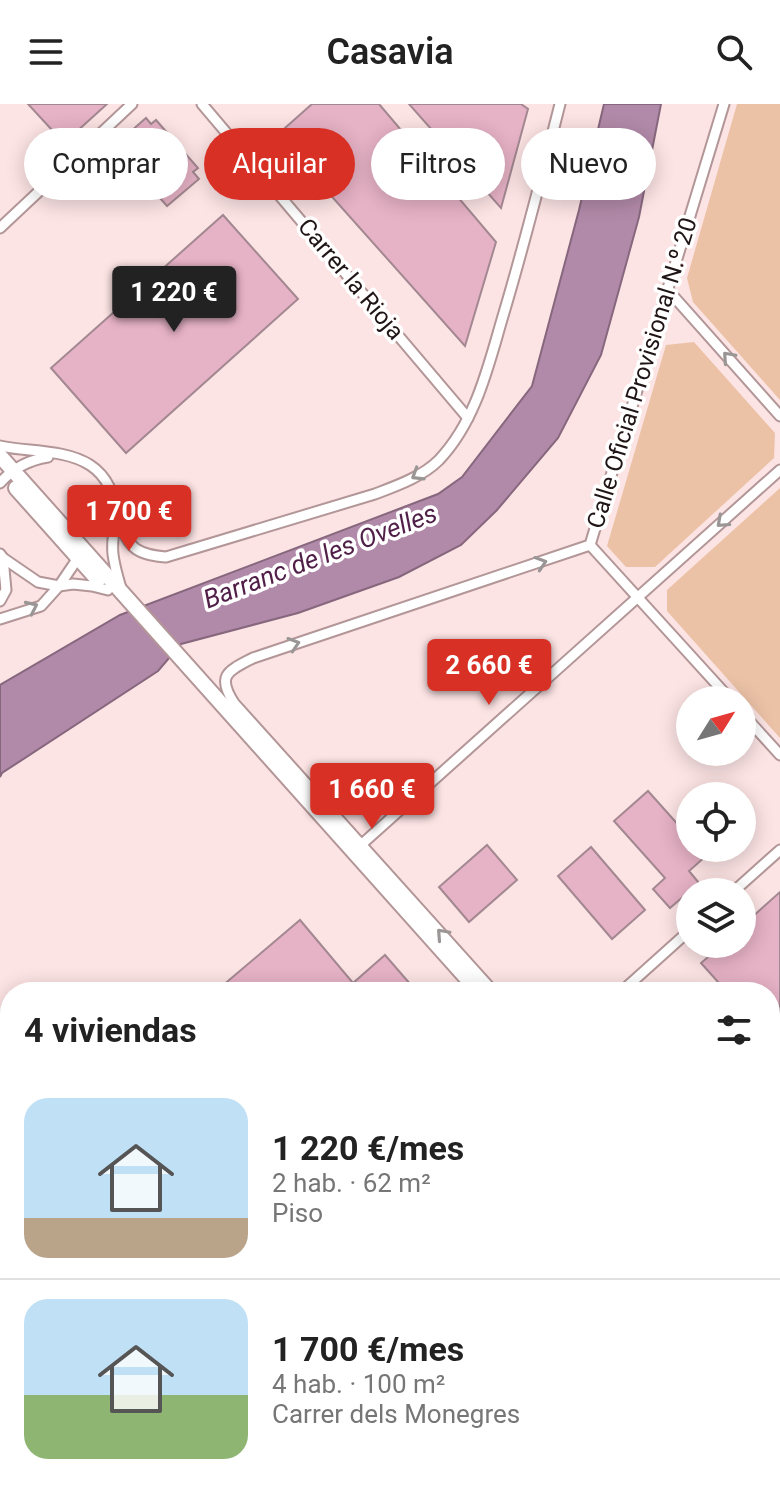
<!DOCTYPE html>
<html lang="es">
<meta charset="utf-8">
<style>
body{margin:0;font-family:Roboto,sans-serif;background:#f6f6f6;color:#222;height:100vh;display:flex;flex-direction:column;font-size:30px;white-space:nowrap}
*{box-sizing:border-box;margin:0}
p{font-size:26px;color:#767676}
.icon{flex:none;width:44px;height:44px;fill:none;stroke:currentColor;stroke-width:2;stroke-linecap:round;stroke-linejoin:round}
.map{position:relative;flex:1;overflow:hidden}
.side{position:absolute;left:0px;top:878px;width:780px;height:514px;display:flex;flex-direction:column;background:#fff;border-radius:32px 32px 0 0;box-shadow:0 4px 20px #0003}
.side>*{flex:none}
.top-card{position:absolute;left:24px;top:24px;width:732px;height:72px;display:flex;gap:16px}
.needle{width:52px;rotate:53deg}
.buttons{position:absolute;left:676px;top:582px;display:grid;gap:16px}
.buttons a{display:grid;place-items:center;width:80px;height:80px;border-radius:50%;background:#fff;box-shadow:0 4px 20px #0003;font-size:40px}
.price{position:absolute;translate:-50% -68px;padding:0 18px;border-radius:8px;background:#d93025;color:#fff;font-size:26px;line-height:52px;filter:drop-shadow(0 2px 4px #0008)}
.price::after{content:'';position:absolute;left:50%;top:48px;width:24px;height:18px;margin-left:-12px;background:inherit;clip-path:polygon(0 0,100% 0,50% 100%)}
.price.current{background:#222;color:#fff}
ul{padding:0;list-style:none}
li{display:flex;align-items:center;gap:24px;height:200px;padding:0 24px}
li+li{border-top:2px solid #e0e0e0}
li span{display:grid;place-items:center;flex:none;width:224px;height:160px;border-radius:24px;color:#555}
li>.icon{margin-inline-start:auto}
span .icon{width:96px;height:96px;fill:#fffc;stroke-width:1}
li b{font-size:34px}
h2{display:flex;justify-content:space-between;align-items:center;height:96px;padding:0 24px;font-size:34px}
.tag{padding:0 28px;border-radius:36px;background:#fff;box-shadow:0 4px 20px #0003;font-size:28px;line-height:72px}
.tag.current{background:#d93025;color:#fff}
header{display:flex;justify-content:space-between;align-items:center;height:104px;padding:0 24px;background:#fff;font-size:36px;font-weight:600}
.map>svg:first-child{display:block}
</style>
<header><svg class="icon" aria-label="menu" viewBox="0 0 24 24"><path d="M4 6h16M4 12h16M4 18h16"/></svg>Casavia<svg class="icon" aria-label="search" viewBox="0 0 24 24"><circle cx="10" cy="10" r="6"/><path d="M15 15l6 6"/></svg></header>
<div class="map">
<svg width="780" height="1391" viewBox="0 0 780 1391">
<rect width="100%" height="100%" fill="#fce3e4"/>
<g fill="#ebc2a6">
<path d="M737,0h43v296l-87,-98 -6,-24z"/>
<path d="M694,238l81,91 -1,25 -119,109h-29l-19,-21 59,-201z"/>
<path d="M780,384v250l-113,-127v-21z"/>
</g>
<path fill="#b28aa9" stroke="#86677d" stroke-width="2" d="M604,0h57l-22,113 -38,138 -43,83 -61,72 -36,35 -62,32 -101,36 -117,31 -23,27 -156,102 -2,4v-92l120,-70 318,-121 24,-17 70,-91 47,-176z"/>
<g fill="#e6b2c5" stroke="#a38891" stroke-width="2">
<path d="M28,0h79l-43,39z"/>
<path d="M312,0h67l117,138 -31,104 -188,-211z"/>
<path d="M409,0h112l7,5 -27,99z"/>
<path d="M146,14l5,6 5,-4 42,48 -5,4 6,7 -32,27 -53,-60z"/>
<path d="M223,111l75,84 -172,154 -75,-85z"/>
<path d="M648,687l42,47v10h9l7,8 -17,15 10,12 -29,25 -17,-19 12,-11 -51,-57z"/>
<path d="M487,741l30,35 -48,42 -30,-35z"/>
<path d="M591,743l54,63 -33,29 -54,-63z"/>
<path d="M780,788v120l-10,9v-29h-43l-26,-29 22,-19h19v-18z"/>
<path d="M300,816l53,63 32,-28 26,30 -8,7h-188z"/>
<path d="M770,982l10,11v61l-10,9z"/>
<path d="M780,1308v83h-63l7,-9h46v-61z"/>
<path d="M506,1382h152l-4,9h-152z"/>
</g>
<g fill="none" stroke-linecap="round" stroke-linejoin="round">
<g stroke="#b39697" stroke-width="13">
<g id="street">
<path d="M202,0l266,314"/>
<path d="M0,124l132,-124"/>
<path d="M667,185l113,127"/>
<path d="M0,342c28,6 65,3 90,19 34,22 22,66 46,84 9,6 20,7 30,8l209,-63c21,-8 47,-17 64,-34 37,-39 49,-93 64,-144 21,-70 39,-141 57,-212"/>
<path d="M0,379c13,-15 29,-23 48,-26"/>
<path d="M118,411c-9,30 -6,43 3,73"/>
<path d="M590,441l141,155"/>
<path d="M0,450l3,4 35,24 21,4 14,-2 19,2 16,4"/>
<path d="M0,497l6,-11 -3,-32"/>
<path d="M0,515l41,-13 18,-20 19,-28v-5"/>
<path d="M742,609l38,42"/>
<path d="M362,740l418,-374"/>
<path d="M733,788l47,-42"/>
<path d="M494,888l-260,-289c-18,-28 -6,-32 19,-45l337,-113 134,-441"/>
<path d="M621,888l69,-62"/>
<path d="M0,1077l10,-4"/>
<path d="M770,1104l10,-9"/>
<path d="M770,1194l10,17"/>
<path d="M313,1382l8,9"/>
<path d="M254,1391l10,-9"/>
<path d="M448,1391l10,-9"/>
</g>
</g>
<g stroke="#b39697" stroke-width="18">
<g id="primary">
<path d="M0,352l479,536"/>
<path d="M16,384l82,92"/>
<path d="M770,1212l10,11"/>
</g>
</g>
<use href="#street" stroke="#fff" stroke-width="9"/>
<use href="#primary" stroke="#fff" stroke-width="14"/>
</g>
<defs><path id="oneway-chevron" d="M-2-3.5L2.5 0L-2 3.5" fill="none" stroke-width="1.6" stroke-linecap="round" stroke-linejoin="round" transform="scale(2)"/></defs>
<g stroke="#9b9696">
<use href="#oneway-chevron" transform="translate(728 253) rotate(-132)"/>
<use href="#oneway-chevron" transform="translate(417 371) rotate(148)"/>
<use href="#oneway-chevron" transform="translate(722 418) rotate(138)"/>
<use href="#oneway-chevron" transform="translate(541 459) rotate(-18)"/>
<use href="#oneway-chevron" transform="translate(32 503) rotate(-25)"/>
<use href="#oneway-chevron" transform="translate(294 540) rotate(-18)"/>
<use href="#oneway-chevron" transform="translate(442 830) rotate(-132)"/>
</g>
<g text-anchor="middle" stroke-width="7" stroke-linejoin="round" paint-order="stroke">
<g font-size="24" fill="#201516" stroke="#fff">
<text transform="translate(351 175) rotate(50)" y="8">Carrer la Rioja</text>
<text transform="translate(642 269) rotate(-73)" y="8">Calle Oficial Provisional N.º 20</text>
</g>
<g font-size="26" font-style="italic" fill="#501e47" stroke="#fff">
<text transform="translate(320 452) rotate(-21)" y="9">Barranc de les Ovelles</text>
</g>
</g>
</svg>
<div class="buttons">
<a><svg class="needle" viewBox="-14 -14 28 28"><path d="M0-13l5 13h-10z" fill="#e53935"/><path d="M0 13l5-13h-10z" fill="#767676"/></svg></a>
<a><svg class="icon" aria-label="locate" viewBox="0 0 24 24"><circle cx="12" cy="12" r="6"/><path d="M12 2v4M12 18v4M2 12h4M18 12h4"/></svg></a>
<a><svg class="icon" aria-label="layers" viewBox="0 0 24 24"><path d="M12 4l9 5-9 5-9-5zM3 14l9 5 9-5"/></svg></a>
</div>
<b class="price current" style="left:174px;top:230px">1 220 €</b>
<b class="price" style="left:129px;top:449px">1 700 €</b>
<b class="price" style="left:489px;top:603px">2 660 €</b>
<b class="price" style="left:372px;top:727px">1 660 €</b>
<div class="top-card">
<a class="tag">Comprar</a>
<a class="tag current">Alquilar</a>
<a class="tag">Filtros</a>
<a class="tag">Nuevo</a>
</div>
<section class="side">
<h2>4 viviendas<svg class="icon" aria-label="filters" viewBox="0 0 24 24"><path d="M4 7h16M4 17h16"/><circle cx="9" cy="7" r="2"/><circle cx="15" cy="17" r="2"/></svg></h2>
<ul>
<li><span style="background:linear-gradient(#bfe0f5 75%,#b9a48a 0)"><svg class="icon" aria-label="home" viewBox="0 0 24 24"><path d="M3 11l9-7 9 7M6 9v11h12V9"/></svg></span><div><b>1 220 €/mes</b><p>2 hab. · 62 m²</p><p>Piso</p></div></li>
<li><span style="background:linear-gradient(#bfe0f5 60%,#8fb573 0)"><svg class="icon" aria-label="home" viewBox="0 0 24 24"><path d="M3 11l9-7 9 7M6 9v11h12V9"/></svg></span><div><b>1 700 €/mes</b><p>4 hab. · 100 m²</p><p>Carrer dels Monegres</p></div></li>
</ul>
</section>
</div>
